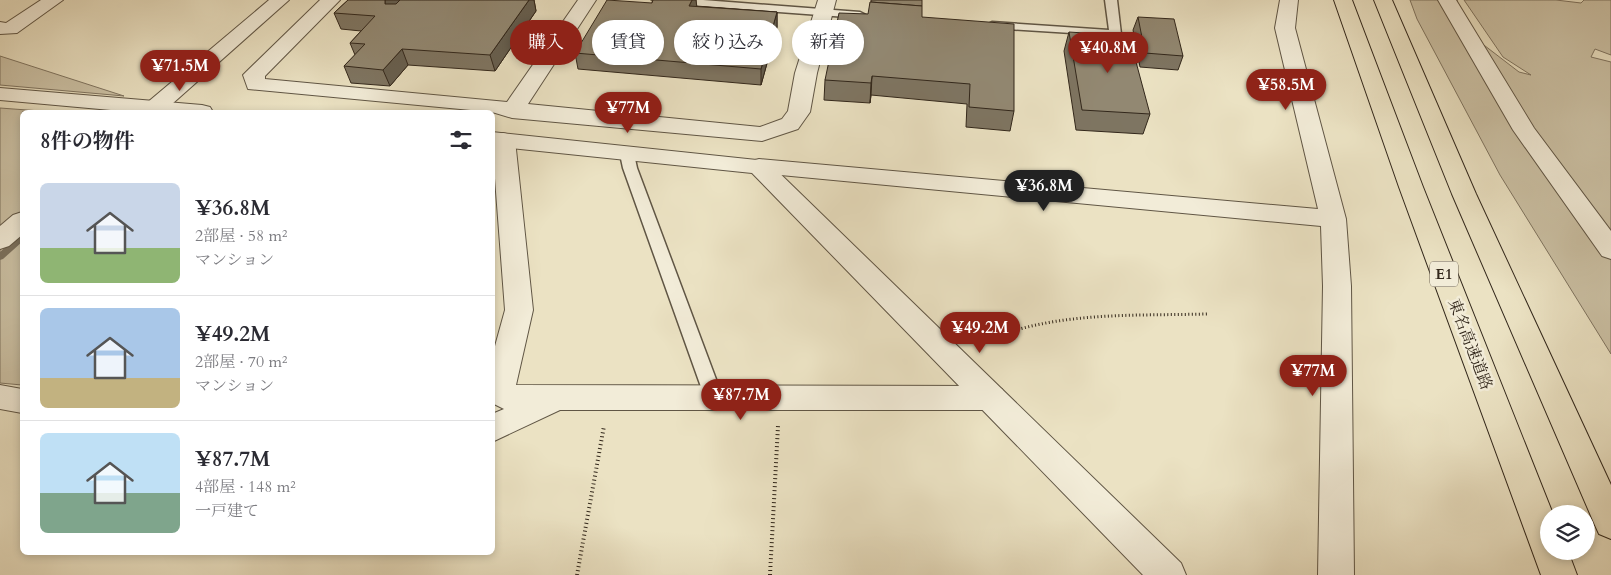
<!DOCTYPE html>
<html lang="ja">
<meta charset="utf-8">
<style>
body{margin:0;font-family:Cardo,"Noto Serif JP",serif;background:#f7f7f7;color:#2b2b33;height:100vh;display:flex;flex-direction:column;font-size:19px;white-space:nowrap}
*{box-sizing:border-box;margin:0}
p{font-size:16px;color:#7c7c81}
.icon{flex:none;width:28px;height:28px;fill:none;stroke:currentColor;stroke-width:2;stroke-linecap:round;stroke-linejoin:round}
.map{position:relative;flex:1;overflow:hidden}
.side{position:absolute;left:20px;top:110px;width:475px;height:445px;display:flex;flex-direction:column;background:#fff;border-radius:8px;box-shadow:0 2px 8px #0003}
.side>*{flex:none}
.guide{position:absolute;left:510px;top:20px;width:475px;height:45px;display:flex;gap:10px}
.buttons{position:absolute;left:1540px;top:505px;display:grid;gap:10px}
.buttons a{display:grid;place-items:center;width:55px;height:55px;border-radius:50%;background:#fff;box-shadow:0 2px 8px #0003;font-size:25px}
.price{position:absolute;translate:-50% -42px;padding:0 11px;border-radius:18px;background:#8f2418;color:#fff;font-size:16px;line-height:32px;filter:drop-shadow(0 1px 2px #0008)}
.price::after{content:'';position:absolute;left:50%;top:30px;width:15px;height:11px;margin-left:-8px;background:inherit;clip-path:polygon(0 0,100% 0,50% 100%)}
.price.on{background:#222;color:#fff}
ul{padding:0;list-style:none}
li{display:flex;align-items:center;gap:15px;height:125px;padding:0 20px}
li+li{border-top:1px solid #e1e1e2}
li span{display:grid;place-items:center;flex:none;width:140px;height:100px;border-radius:8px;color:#555}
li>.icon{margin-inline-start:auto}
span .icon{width:60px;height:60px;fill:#fffc;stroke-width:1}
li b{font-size:21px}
h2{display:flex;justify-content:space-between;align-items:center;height:60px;padding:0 20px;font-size:21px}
.tag{padding:0 18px;border-radius:22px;background:#fff;box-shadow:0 2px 8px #0003;font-size:18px;line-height:45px}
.tag.on{background:#8f2418;color:#fff}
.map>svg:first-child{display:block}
</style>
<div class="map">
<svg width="1611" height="575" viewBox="0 0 1611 575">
<rect width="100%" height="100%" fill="#ebe2c3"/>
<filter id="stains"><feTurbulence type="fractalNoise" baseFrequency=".004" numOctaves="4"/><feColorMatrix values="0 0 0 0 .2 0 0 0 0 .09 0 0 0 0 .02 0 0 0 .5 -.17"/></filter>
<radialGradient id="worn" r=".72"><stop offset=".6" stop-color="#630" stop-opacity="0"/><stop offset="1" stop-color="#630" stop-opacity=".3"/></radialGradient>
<g fill="#ccc2a6" stroke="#7f7460">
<path d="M1410,0h47l6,29 56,43 12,3 -28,-18 -39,-57h92l25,3 3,-3h27v55l-16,-6 -4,8 20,5v292l-111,-179 -83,-156z"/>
<path d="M0,56l124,40 -124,-11z"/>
<path d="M0,108l54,4h-32v273l-22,-2z"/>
</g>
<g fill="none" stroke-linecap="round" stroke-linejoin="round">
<path fill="#7b715e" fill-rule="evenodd" d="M22,234v8l-19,17 -3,1v-8l19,-17z"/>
<g stroke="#605645" stroke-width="3">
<g id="service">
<path d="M652,0h51l157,12 6,3 -6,3 -202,-15z"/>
<path d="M1105,0h12l4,34 -2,2 -127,-8 -6,-3 6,-3 117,8z"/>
<path d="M627,150l7,4 3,14 86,230 -3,5 -6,2 -6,-2 -3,-5 -82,-230 -3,-14z"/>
</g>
</g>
<g stroke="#605645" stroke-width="2">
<g id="minor">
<path d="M41,0h22l-46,33 -17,1v-12l6,1z"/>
<path d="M269,0h20l-126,112h-24l3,-5z"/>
<path d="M320,0h20l-75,76v3l242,23 71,-102h18l-68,104 232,23 22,-8 6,-8 7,-38 23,-73h18l-19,73 -7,39 -12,17 -36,12 -250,-23 -20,-6 -244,-23 -5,-14 4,-4z"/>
<path d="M1280,0h18l-3,28 51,191 5,67 3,289h-36l5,-289 -2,-60 -562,-53 -8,-2 -4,-5 4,-5 8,-2 559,50 -43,-181z"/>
<path d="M503,133l8,2 4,5 18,170 -17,75 475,1 11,3 4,9 -4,9 -11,3h-431l-68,32v-28l12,-5 -12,-6v-46l13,-47 -13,-171 3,-4z"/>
<path d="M22,212v23l-13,11 -9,3v-23l13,-11z"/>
<path d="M0,385l22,4v24l-22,-4z"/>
</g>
</g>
<g stroke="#605645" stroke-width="2">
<g id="tertiary">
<path d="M1438,0h18l78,128 77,103v28l-9,-3 -89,-126z"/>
<path d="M0,88l202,17 8,2 3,5h-80l-133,-12z"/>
<path d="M492,132l275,29 414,402 5,12h-43l-391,-402 -260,-27z"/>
</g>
</g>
<g stroke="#32271b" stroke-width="2">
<g id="motorway">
<path d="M1334,0h18l71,187 130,327h-4v37h19l9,24h-36l-142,-388z"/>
<path d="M1374,0h18l84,194 135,291v54l-12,-5 -5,-11 -142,-329z"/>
</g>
</g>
<path stroke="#32271b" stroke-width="3" stroke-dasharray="1 2.5" stroke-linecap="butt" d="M985,341c71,-30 146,-25 222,-27"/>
<g stroke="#32271b" stroke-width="4" stroke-dasharray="1 3" stroke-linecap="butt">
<path d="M978,344l10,-4"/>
<path d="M577,575l27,-149"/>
<path d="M770,575l8,-149"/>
</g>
<use href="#service" fill="#f2ecd8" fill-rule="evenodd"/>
<use href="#minor" fill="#f2ecd8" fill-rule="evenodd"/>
<use href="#tertiary" fill="#f2ecd8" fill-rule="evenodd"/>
<use href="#motorway" fill="#ebe2c3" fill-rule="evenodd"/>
</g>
<g fill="#7e7562" stroke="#32271b">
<path d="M348,0h186l2,11 -41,60 -87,-6 -18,21 -39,-3 -7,-17 11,-11 -5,-12 11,-12 -20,-2 -7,-16z"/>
<path d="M653,0h43v6l81,6v15l-16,58 -183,-16 -3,-16 77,-50z"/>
<path d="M868,14l54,3 92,94 -4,20 -44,-4 1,-23 -96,-9 -1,8 -46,-3 1,-20z"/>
<path d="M1138,17l45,39 -5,14 -38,-3 -7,-37z"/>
<path d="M1069,32l81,82 -7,20 -67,-4 -12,-79z"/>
</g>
<g fill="#665f50" stroke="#32271b">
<path d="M385,0h19l-13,14 -6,-10z"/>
<path d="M529,0h5l2,11 -41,60 -5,-16z"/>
<path d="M692,0h4l1,8 -8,-2z"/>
<path d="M777,12v15l-16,58v-16z"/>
<path d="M402,49l6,16 -18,21 -7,-16z"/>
<path d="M872,76l-1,19 -1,8 1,-20z"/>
</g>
<g fill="#928872" stroke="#32271b">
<path d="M348,0h37v4h11l4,-4h129l-39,55 -88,-6 -19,21 -39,-4 21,-22 -15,-1 25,-27 -41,-3z"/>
<path d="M607,0l45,3 1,-3h39l-3,6 88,6 -16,57 -186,-16z"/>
<path d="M871,0h51v6l-51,-4z"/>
<path d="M870,2l52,4v11l92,7v87l-45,-4 1,-23 -98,-8 -1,7 -46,-3 14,-67 29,1z"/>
<path d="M1138,17l36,2 9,37 -38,-3z"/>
<path d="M1069,32l60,4 21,78 -68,-4z"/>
</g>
<g text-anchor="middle" stroke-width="5" stroke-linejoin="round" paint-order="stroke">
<rect fill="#f2ecd8" stroke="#6c6254" stroke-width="1" x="1430" y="261.5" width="28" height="25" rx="4"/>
<g font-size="15" font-weight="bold" fill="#32271b">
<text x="1444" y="279">E1</text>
</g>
<g font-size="16" fill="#32271b" stroke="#f2ecd8">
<text transform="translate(1471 344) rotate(69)" y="6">東名高速道路</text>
</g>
</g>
<rect width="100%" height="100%" filter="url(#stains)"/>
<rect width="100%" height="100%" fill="url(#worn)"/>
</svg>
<div class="buttons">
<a><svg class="icon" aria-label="layers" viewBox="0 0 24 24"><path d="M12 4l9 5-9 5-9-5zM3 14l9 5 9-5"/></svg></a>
</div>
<b class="price" style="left:1108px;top:74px">¥40.8M</b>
<b class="price" style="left:180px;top:92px">¥71.5M</b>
<b class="price" style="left:1286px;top:111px">¥58.5M</b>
<b class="price" style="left:628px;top:134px">¥77M</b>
<b class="price on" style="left:1044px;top:212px">¥36.8M</b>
<b class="price" style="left:980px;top:354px">¥49.2M</b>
<b class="price" style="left:1313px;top:397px">¥77M</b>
<b class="price" style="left:741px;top:421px">¥87.7M</b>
<div class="guide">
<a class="tag on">購入</a>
<a class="tag">賃貸</a>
<a class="tag">絞り込み</a>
<a class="tag">新着</a>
</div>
<section class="side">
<h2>8件の物件<svg class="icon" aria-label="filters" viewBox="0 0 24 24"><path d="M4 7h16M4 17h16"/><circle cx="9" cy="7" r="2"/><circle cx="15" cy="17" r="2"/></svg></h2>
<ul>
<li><span style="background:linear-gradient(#c9d6e8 65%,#8fb573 0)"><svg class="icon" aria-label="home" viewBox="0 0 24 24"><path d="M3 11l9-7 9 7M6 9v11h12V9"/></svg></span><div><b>¥36.8M</b><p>2部屋 · 58 m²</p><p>マンション</p></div></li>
<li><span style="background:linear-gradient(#a9c7e8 70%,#c2b280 0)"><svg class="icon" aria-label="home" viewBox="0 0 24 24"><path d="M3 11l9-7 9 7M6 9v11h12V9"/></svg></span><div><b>¥49.2M</b><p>2部屋 · 70 m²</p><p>マンション</p></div></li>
<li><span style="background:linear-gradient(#bfe0f5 60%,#7fa58c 0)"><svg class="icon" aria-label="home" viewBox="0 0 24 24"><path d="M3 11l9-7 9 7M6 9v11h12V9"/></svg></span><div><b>¥87.7M</b><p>4部屋 · 148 m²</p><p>一戸建て</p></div></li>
</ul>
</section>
</div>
